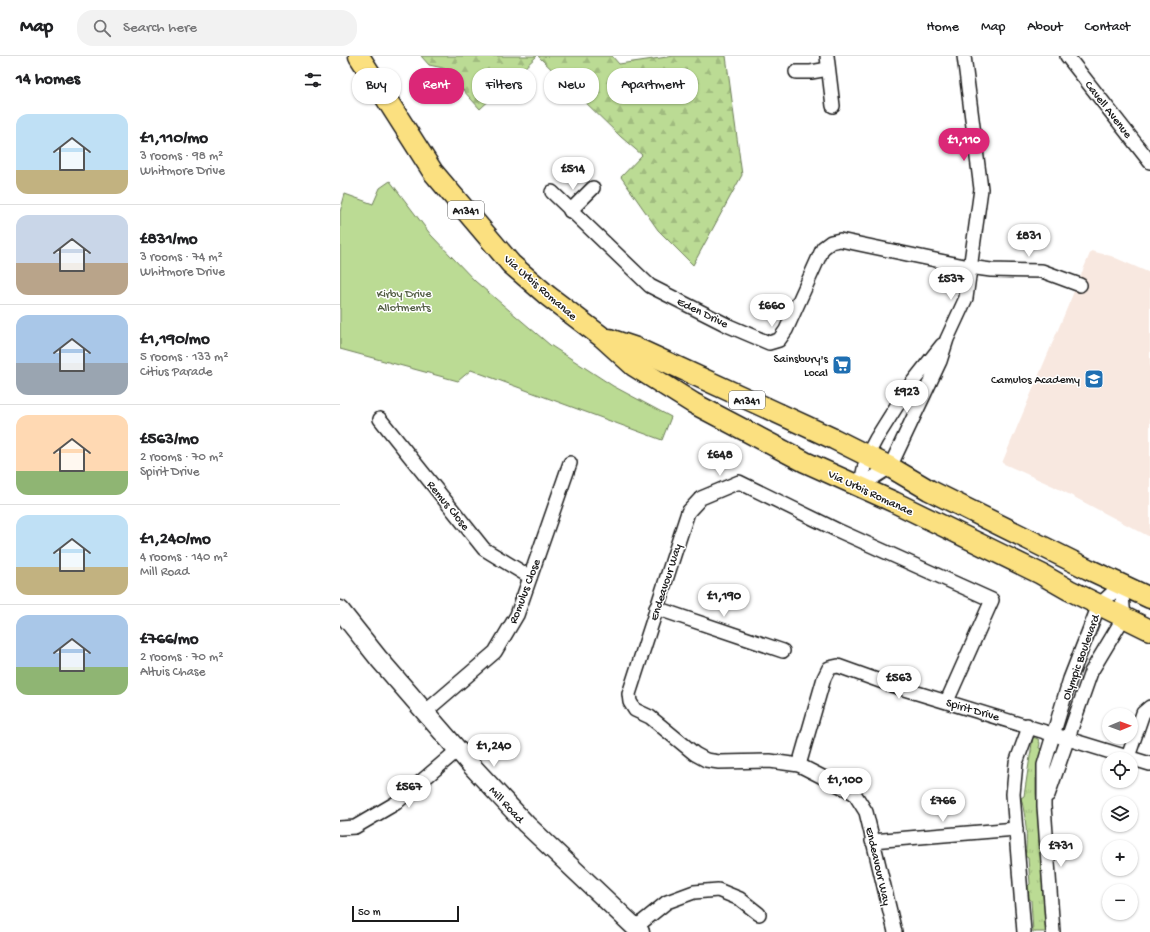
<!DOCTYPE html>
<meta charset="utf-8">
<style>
body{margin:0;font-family:"Gochi Hand",sans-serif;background:#f2f2f2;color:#202124;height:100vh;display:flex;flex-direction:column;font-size:15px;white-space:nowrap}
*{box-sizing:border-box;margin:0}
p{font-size:13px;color:#757577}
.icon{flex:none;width:22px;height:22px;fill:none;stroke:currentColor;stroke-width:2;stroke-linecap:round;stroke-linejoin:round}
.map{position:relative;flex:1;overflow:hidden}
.details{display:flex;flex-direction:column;background:#fff;width:340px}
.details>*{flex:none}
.banner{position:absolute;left:12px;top:12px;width:380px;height:36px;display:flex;gap:8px}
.needle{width:26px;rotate:89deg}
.controls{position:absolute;left:762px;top:652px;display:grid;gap:8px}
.controls a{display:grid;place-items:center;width:36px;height:36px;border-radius:50%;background:#fff;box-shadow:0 1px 3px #0004;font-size:20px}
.scale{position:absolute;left:12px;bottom:10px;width:107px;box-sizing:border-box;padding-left:4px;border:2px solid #1c1c1c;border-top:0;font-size:11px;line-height:14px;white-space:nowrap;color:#1c1c1c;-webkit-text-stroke:3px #fff;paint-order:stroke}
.price{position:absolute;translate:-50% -34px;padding:0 9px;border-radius:14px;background:#fff;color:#222;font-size:13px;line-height:26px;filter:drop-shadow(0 1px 2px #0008)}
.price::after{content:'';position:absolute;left:50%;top:24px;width:12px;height:9px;margin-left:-6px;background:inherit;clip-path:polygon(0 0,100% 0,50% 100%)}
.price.current{background:#db2777;color:#fff}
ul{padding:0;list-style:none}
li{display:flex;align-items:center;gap:12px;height:100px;padding:0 16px}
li+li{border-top:1px solid #e0e0e0}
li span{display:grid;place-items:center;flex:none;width:112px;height:80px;border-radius:12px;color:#555}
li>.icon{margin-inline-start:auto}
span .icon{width:48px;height:48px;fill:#fffc;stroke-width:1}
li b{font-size:17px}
h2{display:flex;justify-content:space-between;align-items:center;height:48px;padding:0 16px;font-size:17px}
.tag{padding:0 14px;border-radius:16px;background:#fff;box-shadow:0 1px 3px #0004;font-size:14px;line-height:36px}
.tag.current{background:#db2777;color:#fff}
header{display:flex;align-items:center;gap:24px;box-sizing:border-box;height:56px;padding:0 20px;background:#fff;border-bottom:1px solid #e0e0e0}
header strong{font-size:19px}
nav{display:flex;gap:22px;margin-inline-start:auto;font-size:14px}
.search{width:280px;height:36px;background:#f2f2f2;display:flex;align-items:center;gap:10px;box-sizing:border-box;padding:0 14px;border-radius:16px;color:#757577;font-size:15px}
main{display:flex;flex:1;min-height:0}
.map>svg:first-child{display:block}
</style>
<header>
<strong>Map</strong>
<div class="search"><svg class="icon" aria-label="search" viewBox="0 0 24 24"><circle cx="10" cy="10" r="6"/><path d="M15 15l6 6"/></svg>Search here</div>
<nav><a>Home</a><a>Map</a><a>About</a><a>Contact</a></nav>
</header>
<main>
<section class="details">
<h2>14 homes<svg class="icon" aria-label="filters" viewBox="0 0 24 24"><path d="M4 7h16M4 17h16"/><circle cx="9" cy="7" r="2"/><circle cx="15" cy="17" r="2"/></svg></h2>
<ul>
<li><span style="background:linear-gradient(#bfe0f5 70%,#c2b280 0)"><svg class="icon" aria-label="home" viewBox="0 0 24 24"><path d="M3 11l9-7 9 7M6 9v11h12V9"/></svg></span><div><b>£1,110/mo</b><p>3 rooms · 98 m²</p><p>Whitmore Drive</p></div></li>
<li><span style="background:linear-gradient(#c9d6e8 60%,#b9a48a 0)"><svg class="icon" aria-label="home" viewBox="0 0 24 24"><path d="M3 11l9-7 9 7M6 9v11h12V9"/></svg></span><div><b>£831/mo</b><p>3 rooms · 74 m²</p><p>Whitmore Drive</p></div></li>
<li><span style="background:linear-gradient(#a9c7e8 60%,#9aa5b1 0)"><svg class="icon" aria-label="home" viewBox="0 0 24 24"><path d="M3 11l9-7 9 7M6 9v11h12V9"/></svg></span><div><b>£1,190/mo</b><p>5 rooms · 133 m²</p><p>Citius Parade</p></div></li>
<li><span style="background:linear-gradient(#ffd9b3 70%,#8fb573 0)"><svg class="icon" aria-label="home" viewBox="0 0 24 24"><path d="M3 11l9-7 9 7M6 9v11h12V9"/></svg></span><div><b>£563/mo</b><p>2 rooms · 70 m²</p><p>Spirit Drive</p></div></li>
<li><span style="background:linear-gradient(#bfe0f5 65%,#c2b280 0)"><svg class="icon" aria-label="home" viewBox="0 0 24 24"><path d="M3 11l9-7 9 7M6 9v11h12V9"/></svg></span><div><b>£1,240/mo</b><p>4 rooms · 140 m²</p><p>Mill Road</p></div></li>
<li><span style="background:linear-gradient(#a9c7e8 65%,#8fb573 0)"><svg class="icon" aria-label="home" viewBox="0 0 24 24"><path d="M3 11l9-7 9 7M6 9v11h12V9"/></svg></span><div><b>£766/mo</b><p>2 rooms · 70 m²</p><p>Altuis Chase</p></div></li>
</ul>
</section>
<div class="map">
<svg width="810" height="876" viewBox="0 0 810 876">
<defs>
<pattern id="grass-tufts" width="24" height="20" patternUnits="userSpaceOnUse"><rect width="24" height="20" fill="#bbdb94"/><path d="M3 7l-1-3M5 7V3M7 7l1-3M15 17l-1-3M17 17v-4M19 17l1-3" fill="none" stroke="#a0bb7f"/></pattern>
<pattern id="forest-firs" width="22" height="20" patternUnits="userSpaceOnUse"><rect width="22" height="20" fill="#bbdb94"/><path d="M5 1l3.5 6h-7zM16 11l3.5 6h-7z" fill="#a0bb7f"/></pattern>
</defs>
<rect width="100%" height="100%" fill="#fff"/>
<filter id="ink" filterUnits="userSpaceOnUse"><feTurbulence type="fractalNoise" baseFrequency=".025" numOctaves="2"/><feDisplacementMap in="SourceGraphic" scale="8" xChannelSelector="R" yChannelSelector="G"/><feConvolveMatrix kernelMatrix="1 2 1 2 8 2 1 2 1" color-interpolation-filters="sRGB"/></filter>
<g filter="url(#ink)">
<path fill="#f8e8e0" d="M751,195l20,5 39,17v264l-97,-51 -51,-23z"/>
<path fill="url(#grass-tufts)" stroke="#6c7c58" d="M693,681l5,2 2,4 -1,5 3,1 -6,29v15l10,139h-13l-2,-32 -2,-1 -1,-13 2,-2 -2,-26 -3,-2c3,-19 1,-39 -4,-58l3,-2z"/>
<g fill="url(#forest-firs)" stroke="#6c7c58">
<path d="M81,0h116l-57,53 -37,-41 -14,-3z"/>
<path d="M198,0h74l7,8 55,-8h52l16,119 -49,90 -35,-35 -37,-53 21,-22 -21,-18z"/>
</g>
<path fill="#bbdb94" stroke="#6c7c58" d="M50,125l41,54 44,46 75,64 63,41 58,31 -9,23 -191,-70 -13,11 -118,-32v-137l5,-18 28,10 7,-16z"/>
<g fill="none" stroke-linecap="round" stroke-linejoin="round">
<g stroke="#1c1c1c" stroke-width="16">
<g id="street">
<path d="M487,0l6,50"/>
<path d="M727,0l83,106"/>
<path d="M456,16h15l17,-3"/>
<path d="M212,136l98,94 79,40 40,17 10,-3 7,-10 37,-82 8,-6 9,-2 129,27 22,3 51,1 38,14"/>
<path d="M230,155l23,-23"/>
<path d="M40,363l104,130 46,28"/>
<path d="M520,430l30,-19 50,-106 7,-22 19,-41 15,-109 -17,-133"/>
<path d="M520,430l7,-30 9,-17 32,-51 34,-43"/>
<path d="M316,552l127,43"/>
<path d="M85,656l70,-60 22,-37 53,-152"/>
<path d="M788,701l15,-44 7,-6"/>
<path d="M459,709l25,-87 5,-10 9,-2 53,19 259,79"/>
<path d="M708,739l43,-123 33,-55 -3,-32"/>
<path d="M0,772l15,-1 41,-24 63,-54"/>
<path d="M532,785l144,-12"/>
<path d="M296,871l31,-25 27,-10 24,-2 22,9 19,15"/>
<path d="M555,876l-29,-120 -12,-19 -55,-28 -29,-4 -51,1 -13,-2 -11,-6 -45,-37 -15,-7 -5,-8 -1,-8 59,-182 13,-14 38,-16 98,48 155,70 -45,101"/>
<path d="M684,876l-11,-138 3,-31 11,-30v-8"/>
<path d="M713,876l-9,-126v-41l26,-86 29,-74 22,-20"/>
</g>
</g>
<g stroke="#1c1c1c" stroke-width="21">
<path id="secondary" d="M0,554l39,49 91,105 56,60 114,108"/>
</g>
<g stroke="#1c1c1c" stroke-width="23">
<g id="primary">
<path d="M19,0l74,116 78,92 37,32 54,41 32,29 59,37 112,59 89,40 147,72 28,16 81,40"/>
<path d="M269,283l27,9 198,91 56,28 39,23 159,79 62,29"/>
</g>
</g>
<use href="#street" stroke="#fff" stroke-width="13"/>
<use href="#secondary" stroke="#fff" stroke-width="18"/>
<use href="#primary" stroke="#fbe080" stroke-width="20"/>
</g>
</g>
<defs>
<g id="supermarket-square" transform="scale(1)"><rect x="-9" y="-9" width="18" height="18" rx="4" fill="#1f6fb2" stroke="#fff"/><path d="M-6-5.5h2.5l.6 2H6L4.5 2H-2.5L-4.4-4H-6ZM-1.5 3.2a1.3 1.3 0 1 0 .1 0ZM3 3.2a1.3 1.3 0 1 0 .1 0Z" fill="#fff"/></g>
<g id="school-square" transform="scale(1)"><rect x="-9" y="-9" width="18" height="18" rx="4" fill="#1f6fb2" stroke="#fff"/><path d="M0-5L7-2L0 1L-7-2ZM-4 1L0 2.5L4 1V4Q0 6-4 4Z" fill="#fff"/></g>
</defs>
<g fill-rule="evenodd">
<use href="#supermarket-square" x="502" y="309"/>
<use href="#school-square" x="754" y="323"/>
</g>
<g text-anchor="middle" stroke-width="3" stroke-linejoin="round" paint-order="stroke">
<g fill="#fff" stroke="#606060" stroke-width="1">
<rect x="108" y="145" width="36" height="18" rx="3"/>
<rect x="389" y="335" width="36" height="18" rx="3"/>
</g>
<g font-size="11" font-weight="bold" fill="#1c1c1c">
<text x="126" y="158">A1341</text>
<text x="407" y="348">A1341</text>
</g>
<g font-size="12" fill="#1c1c1c" stroke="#fff">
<text transform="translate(769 53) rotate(52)" y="4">Cavell Avenue</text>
<text transform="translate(201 231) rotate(41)" y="4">Via Urbis Romanae</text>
<text transform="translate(363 256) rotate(26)" y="4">Eden Drive</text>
<text transform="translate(531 436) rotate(25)" y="4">Via Urbis Romanae</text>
<text transform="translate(109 449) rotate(51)" y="4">Remus Close</text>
<text transform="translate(325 526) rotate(-72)" y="4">Endeavour Way</text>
<text transform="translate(184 535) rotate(-69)" y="4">Romulus Close</text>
<text transform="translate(740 601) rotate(-70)" y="4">Olympic Boulevard</text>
<text transform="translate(633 653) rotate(16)" y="4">Spirit Drive</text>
<text transform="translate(167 748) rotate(47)" y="4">Mill Road</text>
<text transform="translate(539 810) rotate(77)" y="4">Endeavour Way</text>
</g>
<g font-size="12" fill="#545f46" stroke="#fff">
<text x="64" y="241">Kirby Drive<tspan x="64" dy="14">Allotments</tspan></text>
</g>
<g font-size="12" fill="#1c1c1c" stroke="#fff" text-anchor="end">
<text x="488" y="306">Sainsbury's<tspan x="488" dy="14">Local</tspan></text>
<text x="740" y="327">Camulos Academy</text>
</g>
</g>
</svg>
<div class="controls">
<a><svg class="needle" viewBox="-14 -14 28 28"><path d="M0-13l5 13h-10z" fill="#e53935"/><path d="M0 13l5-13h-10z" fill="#757577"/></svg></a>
<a><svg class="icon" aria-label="locate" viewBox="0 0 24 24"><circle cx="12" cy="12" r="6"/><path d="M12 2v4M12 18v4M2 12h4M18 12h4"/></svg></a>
<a><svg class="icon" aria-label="layers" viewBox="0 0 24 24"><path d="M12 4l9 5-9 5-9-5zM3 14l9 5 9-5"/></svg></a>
<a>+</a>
<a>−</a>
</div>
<div class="scale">50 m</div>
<b class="price current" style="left:624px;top:106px">£1,110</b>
<b class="price" style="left:233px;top:135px">£514</b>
<b class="price" style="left:689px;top:202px">£831</b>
<b class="price" style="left:611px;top:245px">£537</b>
<b class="price" style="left:432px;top:272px">£660</b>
<b class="price" style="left:567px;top:358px">£923</b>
<b class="price" style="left:380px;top:421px">£648</b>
<b class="price" style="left:384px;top:562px">£1,190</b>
<b class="price" style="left:559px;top:644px">£563</b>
<b class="price" style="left:154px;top:712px">£1,240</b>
<b class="price" style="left:505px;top:746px">£1,100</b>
<b class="price" style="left:69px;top:753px">£567</b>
<b class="price" style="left:603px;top:767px">£766</b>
<b class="price" style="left:721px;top:812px">£731</b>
<div class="banner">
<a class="tag">Buy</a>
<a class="tag current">Rent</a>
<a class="tag">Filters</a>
<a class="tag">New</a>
<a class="tag">Apartment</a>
</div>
</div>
</main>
